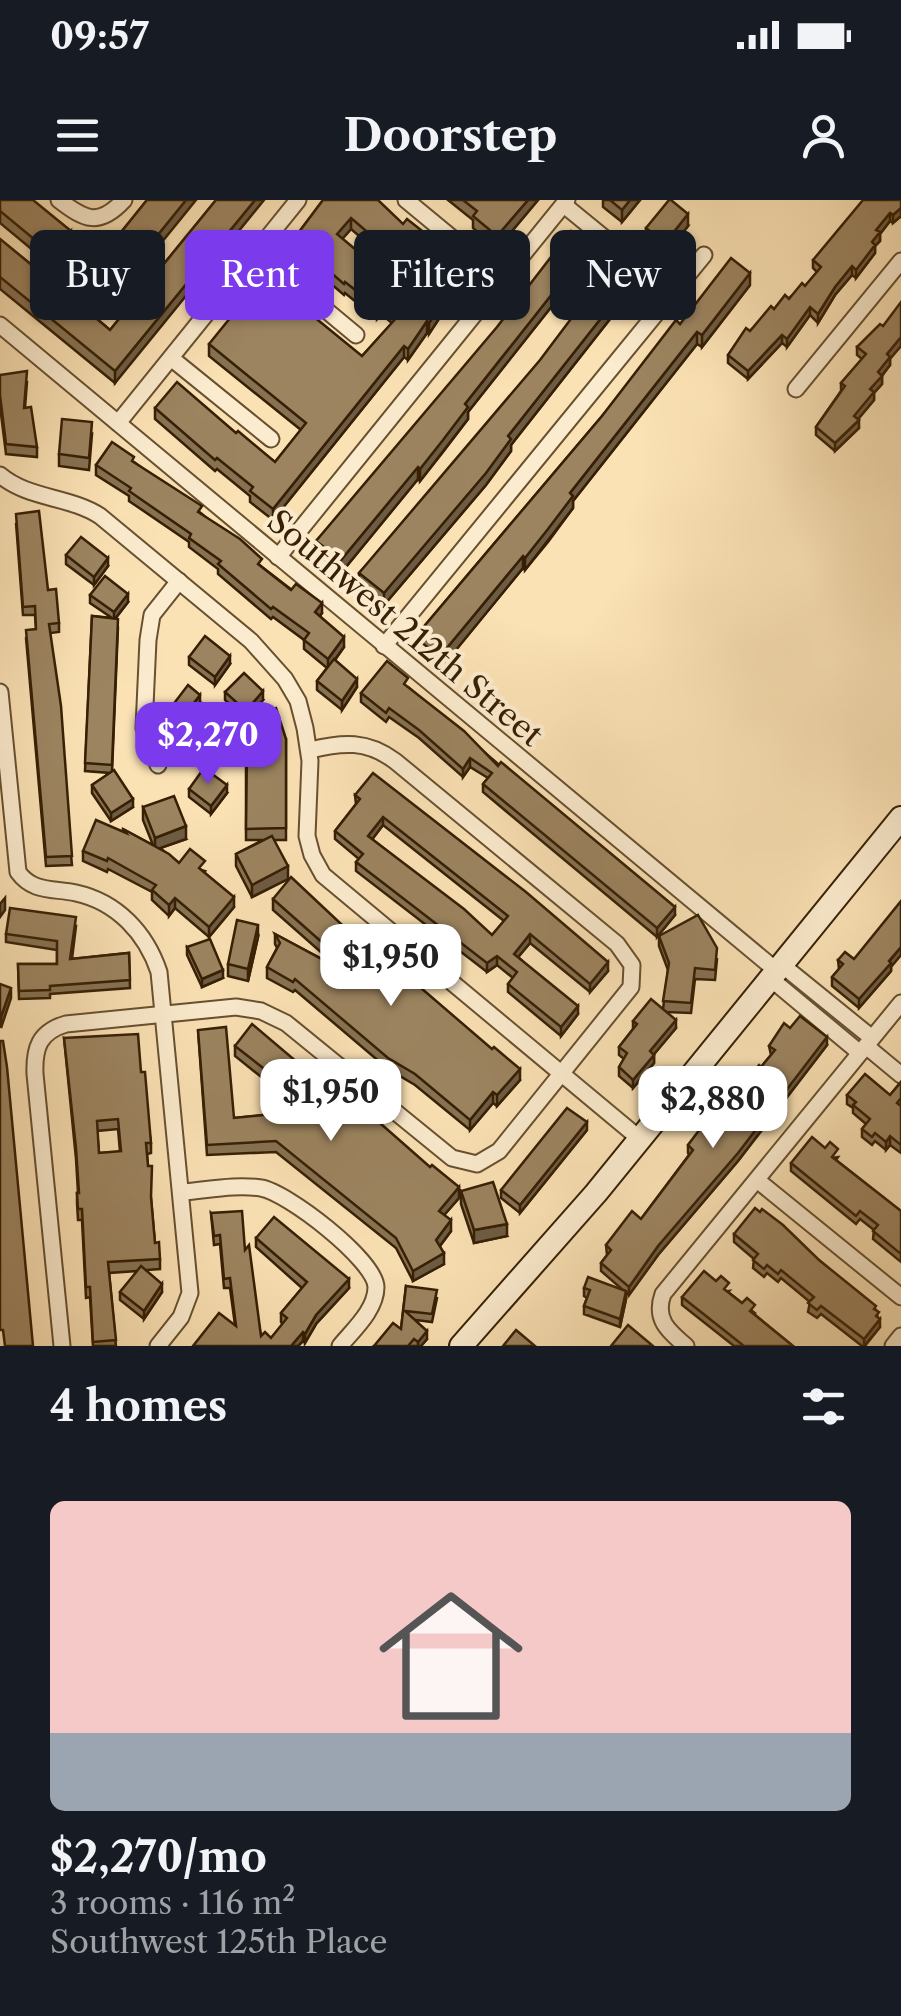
<!DOCTYPE html>
<meta charset="utf-8">
<style>
body{margin:0;font-family:"Libre Caslon Text",serif;background:#20242c;color:#f1f3f6;height:100vh;display:flex;flex-direction:column;font-size:38px;white-space:nowrap}
*{box-sizing:border-box;margin:0}
p{font-size:32px;color:#9ea1a6}
.icon{flex:none;width:55px;height:55px;fill:none;stroke:currentColor;stroke-width:2;stroke-linecap:round;stroke-linejoin:round}
.map{position:relative;height:1146px;overflow:hidden}
.drawer{display:flex;flex-direction:column;background:#171b24;flex:1}
.drawer>*{flex:none}
.banner{position:absolute;left:30px;top:30px;width:842px;height:90px;display:flex;gap:20px}
.price{position:absolute;translate:-50% -85px;padding:0 22px;border-radius:20px;background:#fff;color:#222;font-size:32px;line-height:65px;filter:drop-shadow(0 2px 5px #0008)}
.price::after{content:'';position:absolute;left:50%;top:60px;width:30px;height:22px;margin-left:-15px;background:inherit;clip-path:polygon(0 0,100% 0,50% 100%)}
.price.selected{background:#7c3aed;color:#fff}
ul{padding:0;list-style:none}
li{display:grid;align-content:center;gap:20px;height:530px;padding:0 50px}
li+li{border-top:2px solid #363941}
li span{display:grid;place-items:center;height:310px;border-radius:15px;color:#555}
li>.icon{margin-inline-start:auto}
span .icon{width:180px;height:180px;fill:#fffc;stroke-width:1}
li b{font-size:42px}
h2{display:flex;justify-content:space-between;align-items:center;height:120px;padding:0 50px;font-size:42px}
.chip{padding:0 35px;border-radius:15px;background:#171b24;box-shadow:0 2px 8px #0004;font-size:35px;line-height:90px}
.chip.selected{background:#7c3aed;color:#fff}
.status{display:flex;justify-content:space-between;align-items:center;height:70px;padding:0 50px;background:#171b24;direction:ltr}
.status svg{height:28px;fill:currentColor}
header{display:flex;justify-content:space-between;align-items:center;height:130px;padding:0 50px;background:#171b24;font-size:45px;font-weight:700}
.map>svg:first-child{display:block}
</style>
<div class="status"><b>09:57</b><svg viewBox="0 0 49 12"><path d="M0 12V9h3v3zM5 12V6h3v6zM10 12V3h3v9zM15 12V0h3v12zM26 1h20v11H26zM47 4h2v5h-2z"/></svg></div>
<header><svg class="icon" aria-label="menu" viewBox="0 0 24 24"><path d="M4 6h16M4 12h16M4 18h16"/></svg>Doorstep<svg class="icon" aria-label="person" viewBox="0 0 24 24"><circle cx="12" cy="8" r="4"/><path d="M4 21q1-7 8-7t8 7"/></svg></header>
<div class="map">
<svg width="901" height="1146" viewBox="0 0 901 1146">
<rect width="100%" height="100%" fill="#fbe2b5"/>
<filter id="stains"><feTurbulence type="fractalNoise" baseFrequency=".002" numOctaves="4"/><feColorMatrix values="0 0 0 0 .2 0 0 0 0 .09 0 0 0 0 .02 0 0 0 .5 -.17"/></filter>
<radialGradient id="worn" r=".72"><stop offset=".6" stop-color="#630" stop-opacity="0"/><stop offset="1" stop-color="#630" stop-opacity=".3"/></radialGradient>
<g fill="none" stroke-linecap="round" stroke-linejoin="round">
<g stroke="#675030" stroke-width="19">
<g id="street">
<path d="M59,0c26,20 40,27 65,0"/>
<path d="M406,0l98,81"/>
<path d="M564,5l109,89"/>
<path d="M256,52l100,83"/>
<path d="M0,125l777,646"/>
<path d="M171,158l100,81"/>
<path d="M796,189l105,-128"/>
<path d="M118,223l180,-223"/>
<path d="M0,275c28,24 69,21 100,41l151,125 34,38 13,22 7,27 5,33 -3,75 5,19 11,20 317,264"/>
<path d="M278,357l289,-357"/>
<path d="M384,446l320,-391"/>
<path d="M0,492l18,180c15,21 36,16 58,21 41,9 70,40 83,79l31,321 -9,24 -23,29"/>
<path d="M158,565l-14,-37 4,-88 4,-25 27,-34"/>
<path d="M782,765l90,73"/>
<path d="M771,779l89,74"/>
<path d="M866,846l35,29"/>
<path d="M757,980l144,117"/>
<path d="M183,992c25,-2 53,-8 78,-4 26,4 114,72 115,99 0,23 -23,43 -36,59"/>
<path d="M62,1146l-27,-272c-1,-26 4,-42 31,-50l170,-17 25,4 25,12 166,135 25,6 22,-13 132,-164 1,-22 -15,-21 -222,-183c-28,-21 -52,-19 -85,-11"/>
<path d="M686,1146c-18,-15 -32,-27 -23,-52l238,-291"/>
<path d="M893,1146l8,-10"/>
</g>
</g>
<g stroke="#361f04" stroke-width="26">
<path id="secondary" d="M461,1146l135,-153 305,-375"/>
</g>
<use href="#street" stroke="#fceccf" stroke-width="15"/>
<use href="#secondary" stroke="#fceccf" stroke-width="22"/>
</g>
<g fill="#867253" stroke="#361f04" stroke-width="2.5" fill-rule="evenodd">
<path d="M0,0l71,43 -19,23 -52,-43z"/>
<path d="M147,0l-24,90 -8,-7 -25,30 20,17 106,-130 -101,183 -115,-94v-50l56,46 41,-23z"/>
<path d="M323,0l108,47 30,38 -32,49 -2,-1 -19,27 -4,-3 -131,163 -23,-18v-6l-33,-27 -2,2 -60,-52v-11l81,25 39,29 26,-32 -92,-74v-12l153,12 30,-33 -11,-9 -4,5 -32,-26 -1,2 -51,-44v-11zM351,29l56,48 3,-3 14,11 -17,21 -12,-9 2,-2 -55,-56z"/>
<path d="M448,0h90l-41,49 -24,-21v-8z"/>
<path d="M603,0h37l-18,22 -19,-15z"/>
<path d="M901,0v16l-8,7 -3,-2 -10,13v7l-5,5v7l-19,25 -4,-3 -17,20 -17,28 -8,-8 -23,32 -5,-4 -34,36 -20,-16v-8l22,-24 24,-22 31,-23 12,-14 -4,-4v-8z"/>
<path d="M688,26l-23,29 -19,-15v-12z"/>
<path d="M590,58l-122,154v7l-25,33 -23,29 -2,-2 -77,94 -25,-20v-12z"/>
<path d="M750,85l-48,62 -5,-3 -124,157v7l-25,34 -23,28 -2,-2 -77,94 -25,-20v-12l259,-306z"/>
<path d="M632,91l-121,154v6l-25,34 -102,120 -25,-20v-12z"/>
<path d="M857,147l33,12v6l-8,11v8l-8,9v7l-16,19 1,9 -24,23 -19,-16v-8l25,-36v-8l21,-24 -5,-4z"/>
<path d="M0,175l27,7 -2,26 12,39v10l-31,-3 -6,-48z"/>
<path d="M92,234l-3,36 -30,-4v-12z"/>
<path d="M134,262l68,52 60,53 60,46 -2,3 24,31 -9,13 22,27 -15,23 -25,-20v-9l10,-13 -23,-19v-9l-31,-23 -2,2 -53,-45v-5l-29,-22v-5l-60,-41v-5l-33,-21v-10z"/>
<path d="M16,323l32,67 11,33v9l-9,1 22,232 -26,1 -20,-228 10,-9 -1,-14h-12z"/>
<path d="M66,355l42,11 -14,19 -28,-21z"/>
<path d="M90,395l38,7 -13,17 3,8 -6,145 21,35 -22,14 -19,-28v-8l18,-12 -25,-2 7,-155 20,2 -22,-15z"/>
<path d="M189,457l41,7 -15,21 -26,-20z"/>
<path d="M408,487l267,228 -18,22 -174,-145v-8l5,-6 -18,-11 -7,10 -44,-39 -30,-21 -3,5 -25,-20v-9z"/>
<path d="M225,492l38,8 -15,17 38,22v101h-12l14,39 -36,18 -16,-31v-12l27,-14h-17v-82l-36,10 -9,-31v-11l44,-8 -20,-18z"/>
<path d="M200,503l-16,21 -12,-10v-8z"/>
<path d="M189,589l38,4 -16,21 -22,-17z"/>
<path d="M355,595l253,176 -18,21 -60,-49 -12,14 60,57 -17,22 -53,-44v-8l5,-6 -16,-13 -10,7 -131,-101v-9l3,-3 -24,-20v-8l21,-27zM383,625l121,96 -12,14 -120,-96z"/>
<path d="M143,607l43,32 -26,9 19,15 26,8 -1,1 30,35 -25,30 -34,-29 -6,8 -17,-16v-8l-44,-23 -1,3 -24,-11v-10l40,-19v-3l30,16 -10,-25z"/>
<path d="M273,699l101,56 146,125 -23,26 -4,-3 -23,27 -55,-45 -27,-16 -93,-79 -2,2 -26,-14v-11l10,-19 -2,-4v-10l64,34 -66,-58z"/>
<path d="M76,726l-4,33 57,-6 1,35 -80,6v4l-31,1 -1,-35h39v-14l-51,-8v-8z"/>
<path d="M659,736l58,23 -2,21 -20,-1 -4,34 -25,-1 10,16 -22,26v9l-21,25 -14,-12v-9l5,-8 -5,-4v-8l14,-18v-8l30,-12 5,-39 -9,-24z"/>
<path d="M258,737l-10,44 -20,-5v-12z"/>
<path d="M187,747l36,31 -21,9 -15,-32z"/>
<path d="M838,760l53,7v4l-32,37 -27,-22v-9l7,-8z"/>
<path d="M790,828l37,17 -89,116 -80,94 -29,40 -3,-3v7l-6,28 -36,-13v-8l3,-8 -3,-2v-8l39,2 -22,-19v-8l6,-8 -1,-10 35,-26 48,-64 -1,-2v-8l21,-19 13,-6 21,-25 -6,-4v-8l13,-7 11,-9 10,-12 -2,-9z"/>
<path d="M198,830l36,88 48,-5 8,-13 -55,-44v-10l224,152 -15,17 7,16 -11,15 4,18 -31,17 -17,-33 -120,-96 -69,3z"/>
<path d="M64,838l77,34 10,71v10l-4,1 8,89 5,16v10l-14,1 16,22 -18,27 -24,-19v-8l18,-21 -29,2 7,73h-23l-3,-49 -4,1 -4,-78h-4l-1,-17v-10h1l-2,-34zM118,929l2,23 -21,1 -2,-22z"/>
<path d="M901,882v71l-11,-8 -4,5 -11,-9 -3,4 -10,-8v-8l4,-5 -13,-11v-5l-6,-4v-9h43z"/>
<path d="M587,930l-67,83 -19,-15v-8z"/>
<path d="M838,957l-2,3 65,51v51l-28,-23 1,-9 -14,-11 -4,5 -65,-53v-8z"/>
<path d="M461,991l46,45 -33,7 -13,-39z"/>
<path d="M211,1013l34,37 16,86 10,2 12,-14 -2,-2v-9l21,-25 -46,-41v-9l93,50 -33,36 -11,19 -2,-2 -5,5h-105l42,-21 -5,-37h-6l-4,-44 -6,1z"/>
<path d="M734,1034l85,26 57,50 4,17 -15,19h-3l-41,-32 -4,4 -9,-6 2,-10 -29,-24 -3,4 -11,-9 -3,4 -11,-9 1,-9 -20,-17z"/>
<path d="M406,1086l31,12 -5,24 -16,-2 11,19 -6,7h-47l27,-17z"/>
<path d="M729,1091l-1,1 27,21 -1,1 39,32h-59l-52,-41v-8z"/>
</g>
<g fill="#6d5c43" stroke="#361f04" stroke-width="2.5">
<path d="M186,0h10l-73,90v-12z"/>
<path d="M255,0h9l-149,183v-12z"/>
<path d="M528,0h10l-41,49v-13z"/>
<path d="M630,0h10l-18,22v-12z"/>
<path d="M901,8v8l-8,7v-8z"/>
<path d="M890,13v8l-10,13v7l-5,5v7l-19,25v-8l16,-28 4,-12z"/>
<path d="M688,14v12l-23,29v-12z"/>
<path d="M351,18v11l-14,16v-11z"/>
<path d="M71,31v12l-19,23v-12z"/>
<path d="M590,46v12l-122,154v7l-48,62v-12l45,-65z"/>
<path d="M410,62v12l-3,3v-11z"/>
<path d="M852,66v9l-17,20 -17,28v-9l17,-27z"/>
<path d="M115,71v12l-31,37v-12z"/>
<path d="M750,73v12l-48,62v-12z"/>
<path d="M461,74v11l-32,49v-11z"/>
<path d="M632,79v12l-121,154v6l-25,34 -102,120v-12z"/>
<path d="M397,84v11l-8,9v-11z"/>
<path d="M381,103v11l-4,5v-12z"/>
<path d="M810,107v8l-23,32v-8z"/>
<path d="M427,121v12l-19,27v-11z"/>
<path d="M697,132v12l-124,157v7l-48,62v-12l45,-65z"/>
<path d="M782,135v8l-34,36v-8z"/>
<path d="M901,137v9l-11,13v6l-12,15v-8l9,-18z"/>
<path d="M404,146v11l-131,163v-11z"/>
<path d="M882,176v8l-8,9v7l-20,24v-8l16,-27z"/>
<path d="M859,220v8l-24,23v-8z"/>
<path d="M418,267v12l-77,94v-13z"/>
<path d="M523,356v12l-77,94v-13z"/>
<path d="M108,358v8l-14,19v-8z"/>
<path d="M128,394v8l-14,18v-8z"/>
<path d="M322,403v10l-7,9v-10z"/>
<path d="M344,437v10l-16,22v-10z"/>
<path d="M230,456v8l-15,21v-8z"/>
<path d="M357,479v8l-15,23v-9z"/>
<path d="M263,491v9l-17,19v-8z"/>
<path d="M200,495v8l-16,21v-8z"/>
<path d="M247,547v11l-37,10v-11z"/>
<path d="M470,558v9l-7,10v-8z"/>
<path d="M227,585v8l-16,21v-8z"/>
<path d="M133,599v8l-22,14v-8z"/>
<path d="M383,617v8l-15,20v-9z"/>
<path d="M186,626v13l-31,11v-12z"/>
<path d="M288,666v13l-36,18v-12z"/>
<path d="M234,697v10l-25,30v-10z"/>
<path d="M5,698v12l-5,7v-13z"/>
<path d="M175,698v10l-6,8v-11z"/>
<path d="M675,707v8l-18,22v-9z"/>
<path d="M258,725v12l-10,44v-12z"/>
<path d="M530,734v9l-16,19v-8z"/>
<path d="M901,747v8l-10,12v4l-32,37v-9z"/>
<path d="M497,756v9l-10,7v-9z"/>
<path d="M608,762v9l-18,21v-8z"/>
<path d="M223,770v8l-21,9v-8z"/>
<path d="M11,788v10l-10,30v-11z"/>
<path d="M578,806v8l-17,22v-9z"/>
<path d="M676,820v8l-26,31v-8z"/>
<path d="M827,837v8l-89,116 -80,94 -29,40v-8l29,-41z"/>
<path d="M654,855v8l-21,25v-8z"/>
<path d="M520,869v11l-23,26v-11z"/>
<path d="M493,892v11l-23,27v-10z"/>
<path d="M587,922v8l-67,83v-8z"/>
<path d="M890,936v9l-4,5v-8z"/>
<path d="M459,987v11l-20,23v-10z"/>
<path d="M451,1020v11l-15,20v-11z"/>
<path d="M507,1024v12l-33,7v-13z"/>
<path d="M444,1053v11l-31,17v-10z"/>
<path d="M349,1079v9l-33,36 -11,19v-9l11,-19z"/>
<path d="M162,1084v8l-18,27v-8z"/>
<path d="M626,1091v8l-6,28v-8z"/>
<path d="M880,1119v8l-16,19v-7z"/>
<path d="M427,1131v8l-6,7h-3v-4z"/>
<path d="M303,1132v9l-5,5h-7z"/>
</g>
<g fill="#9c8460" stroke="#361f04" stroke-width="2.5" fill-rule="evenodd">
<path d="M0,0h33l38,31 -19,23 -52,-43z"/>
<path d="M147,0h39l-63,78 -8,-7 -31,37 26,22 106,-130h39l-140,171 -115,-94v-38l56,46 28,-34 13,11z"/>
<path d="M323,0h55l25,24 4,-5 24,19 -5,6 35,30 -32,49 -2,-2 -19,28 -4,-3 -131,163 -23,-18 3,-4 -36,-29 -2,2 -60,-52 22,-26 59,51 2,-2 37,31 31,-39 -97,-79 55,-68 98,80 36,-40 -17,-13 -4,4 -32,-25 -1,2 -51,-44zM351,18l56,48 3,-4 19,17 -22,27 -18,-13 8,-9 -60,-50z"/>
<path d="M463,0h65l-31,36 -24,-20 4,-5z"/>
<path d="M610,0h20l-8,10z"/>
<path d="M669,0h2l17,14 -23,29 -19,-15z"/>
<path d="M863,0h38v8l-8,7 -3,-2 -14,17 4,2 -8,10 3,3 -19,25 -4,-4 -17,21 -17,27 -8,-7 -23,32 -5,-4 -34,36 -20,-16 18,-27 4,3 21,-25 3,3 11,-14 4,4 13,-16 3,3 16,-19 -8,-7z"/>
<path d="M571,31l19,15 -125,158 3,3 -25,33 -23,29 -2,-2 -77,93 -25,-19 181,-214z"/>
<path d="M731,58l19,15 -48,62 -5,-3 -127,161 3,3 -25,33 -23,29 -2,-2 -77,93 -25,-19 181,-214 74,-96 4,4z"/>
<path d="M613,63l19,16 -124,157 3,3 -25,34 -102,120 -25,-20 181,-213z"/>
<path d="M901,102v35l-14,17 3,3 -12,15 4,4 -12,13 4,3 -20,24 5,4 -24,23 -19,-16 29,-41 -4,-3 25,-29 -9,-7 23,-23 3,2z"/>
<path d="M27,171l-3,37 7,-1 6,40 -31,-3 -6,-49v-20z"/>
<path d="M62,219l30,3 -3,36 -30,-4z"/>
<path d="M112,242l22,15 -2,4 70,45 -4,6 42,27 22,20 -4,5 33,26 5,-6 26,19 -7,9 29,25 -16,22 -24,-19 5,-7 -36,-26 -2,2 -53,-45 3,-3 -32,-23 2,-4 -62,-43 2,-3 -35,-23z"/>
<path d="M39,311l9,79 8,-1 3,34 -10,1 12,82 11,150 -26,1 -20,-227 10,-1 -1,-23 -12,1 -7,-93z"/>
<path d="M81,337l27,21 -14,19 -28,-22z"/>
<path d="M105,376l23,18 -14,18 -24,-17z"/>
<path d="M92,416l26,3 -6,146 -27,-2z"/>
<path d="M205,436l25,20 -15,21 -26,-20z"/>
<path d="M334,459l23,20 -15,22 -25,-20z"/>
<path d="M387,461l21,17 -4,6 60,47 34,35 3,-4 174,145 -18,21 -174,-144 9,-11 -22,-15 -7,11 -44,-39 -30,-22 -3,5 -25,-20z"/>
<path d="M244,473l19,18 -17,20 -21,-19z"/>
<path d="M188,485l12,10 -16,21 -12,-10z"/>
<path d="M276,508l10,31v89l-40,1 1,-82 -37,10 -9,-31 39,-11 -6,7z"/>
<path d="M204,568l23,17 -16,21 -22,-17z"/>
<path d="M114,570l19,29 -22,14 -19,-28z"/>
<path d="M373,573l153,119 82,70 -18,22 -60,-50 -16,20 64,52 -17,21 -53,-43 9,-12 -20,-16 -10,7 -131,-101 7,-8 -28,-23 25,-32 -5,-4zM383,617l125,99 -16,19 -28,-26 -96,-73z"/>
<path d="M174,596l12,30 -31,12 -12,-31z"/>
<path d="M96,620l30,13 -3,-4 46,25 10,9 11,-14 15,12 -6,7 35,29 -25,30 -34,-29 -6,7 -17,-15 4,-5 -48,-27 -1,3 -24,-10z"/>
<path d="M272,636l16,30 -36,19 -16,-31z"/>
<path d="M291,677l83,78 4,-4 114,98 2,-2 26,22 -23,26 -4,-3 -23,28 -55,-46 -27,-16 -93,-79 -2,3 -26,-15 13,-24 -5,-9 82,44 2,-3 -86,-76z"/>
<path d="M901,701v46l-12,14 2,2 -32,36 -27,-22 11,-13 -5,-4 7,-8 9,7z"/>
<path d="M10,708l66,9 -6,42 59,-6 1,27 -80,6v4l-31,1 -1,-27h39v-23l-51,-7z"/>
<path d="M698,715l19,33 -2,22 -20,-2 -4,35 -28,-2 6,-38 -10,-27z"/>
<path d="M237,720l21,5 -10,44 -20,-5z"/>
<path d="M210,739l13,31 -21,9 -15,-32z"/>
<path d="M0,784l11,4 -10,29h-1z"/>
<path d="M651,799l25,21 -26,31 4,4 -21,25 -14,-13 8,-14 -8,-6 18,-23 -4,-3z"/>
<path d="M800,816l27,21 -89,116 -80,93 -29,41 -28,-24 10,-13 -5,-5 26,-34 9,8 52,-69 -5,-5 9,-12 8,-10 4,3 8,-10 5,4 25,-30 -10,-7 8,-10 5,3 9,-11 2,2 14,-17 -6,-4 15,-23 6,5z"/>
<path d="M252,824l85,72 32,23 3,-3 58,51 2,-2 27,22 -20,24 12,9 -15,20 8,13 -31,18 -17,-33 -120,-97 -69,4 -9,-115 28,-3 8,91 48,-5 13,-20 -60,-47z"/>
<path d="M138,834l3,38h4l6,71h-5l2,23h4l-1,31 4,46 4,-1 1,17 -52,3 8,78 -23,2 -3,-55h-4l-4,-78h-4l-1,-16h2l-3,-45 -12,-110zM118,919l3,32 -22,2 -2,-32z"/>
<path d="M0,841h3l4,26 26,279h-28l-2,-16h-3z"/>
<path d="M865,874l25,21 11,-13v16l-4,5 4,3v39l-11,-9 -4,6 -11,-9 -3,4 -10,-8 8,-10 -17,-14 3,-3 -9,-7z"/>
<path d="M567,908l20,14 -67,83 -19,-15z"/>
<path d="M812,937l13,11 5,-6 8,7 -6,8 69,54v43l-28,-23 5,-6 -18,-14 -4,5 -65,-53z"/>
<path d="M493,982l14,42 -33,6 -13,-39z"/>
<path d="M755,1008l5,4 2,-3 21,16 36,35 57,46 -2,3 5,3 -3,4 4,3 -16,20 -43,-33 -4,4 -9,-7 6,-6 -33,-27 -3,4 -11,-9 -3,4 -11,-9 5,-6 -24,-20z"/>
<path d="M242,1011l3,39 4,-5 12,91 4,-4 6,6 16,-20 -6,-5 26,-31 -51,-44 18,-21 75,62 -33,36 -11,19 -2,-2 -12,14h-98l26,-33 17,13 -6,-48 -6,1 -4,-44 -6,1 -3,-23z"/>
<path d="M141,1066l21,18 -18,27 -24,-19z"/>
<path d="M704,1071l12,10 5,-5 8,7 -5,6 18,14 5,-5 8,7 -5,6 43,35h-49l-62,-49z"/>
<path d="M588,1077l38,14 -6,28 -36,-13 6,-16 -6,-2z"/>
<path d="M406,1086l31,4 -5,24 -27,-3 22,20 -9,11 -4,-3 -6,7h-34l19,-23 8,6z"/>
<path d="M628,1125l25,21h-42z"/>
<path d="M516,1130l19,16h-32z"/>
</g>
<g text-anchor="middle" stroke-width="8" stroke-linejoin="round" paint-order="stroke">
<g font-size="32" fill="#361f04" stroke="#fceccf">
<text transform="translate(405 428) rotate(40)" y="11">Southwest 212th Street</text>
</g>
</g>
<rect width="100%" height="100%" filter="url(#stains)"/>
<rect width="100%" height="100%" fill="url(#worn)"/>
</svg>
<b class="price selected" style="left:208px;top:587px">$2,270</b>
<b class="price" style="left:391px;top:809px">$1,950</b>
<b class="price" style="left:331px;top:944px">$1,950</b>
<b class="price" style="left:713px;top:951px">$2,880</b>
<div class="banner">
<a class="chip">Buy</a>
<a class="chip selected">Rent</a>
<a class="chip">Filters</a>
<a class="chip">New</a>
</div>
</div>
<section class="drawer">
<h2>4 homes<svg class="icon" aria-label="filters" viewBox="0 0 24 24"><path d="M4 7h16M4 17h16"/><circle cx="9" cy="7" r="2"/><circle cx="15" cy="17" r="2"/></svg></h2>
<ul>
<li><span style="background:linear-gradient(#f6c9c9 75%,#9aa5b1 0)"><svg class="icon" aria-label="home" viewBox="0 0 24 24"><path d="M3 11l9-7 9 7M6 9v11h12V9"/></svg></span><div><b>$2,270/mo</b><p>3 rooms · 116 m²</p><p>Southwest 125th Place</p></div></li>
</ul>
</section>
